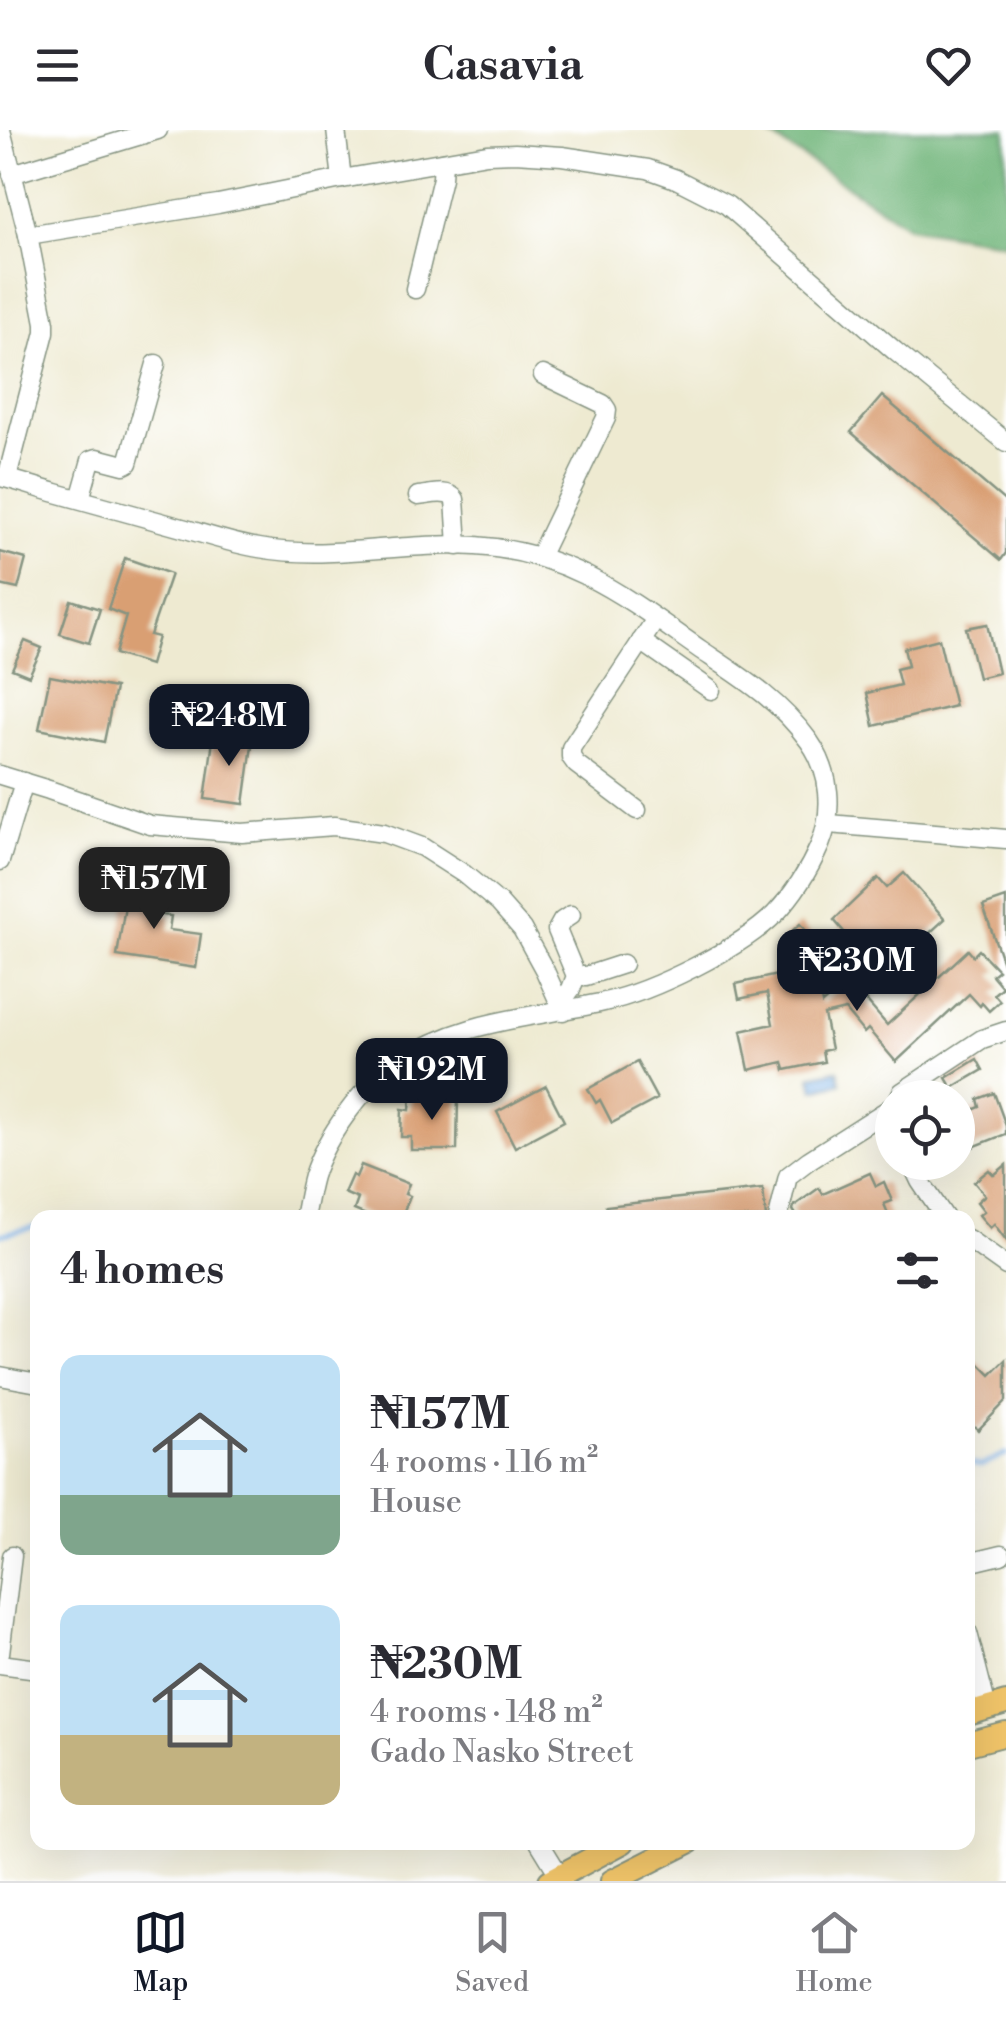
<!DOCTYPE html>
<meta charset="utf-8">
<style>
body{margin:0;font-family:"Libre Bodoni",serif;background:#f2f2f3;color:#2b2b33;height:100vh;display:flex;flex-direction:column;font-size:38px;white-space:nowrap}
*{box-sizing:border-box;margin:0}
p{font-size:32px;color:#7c7c81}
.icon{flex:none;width:55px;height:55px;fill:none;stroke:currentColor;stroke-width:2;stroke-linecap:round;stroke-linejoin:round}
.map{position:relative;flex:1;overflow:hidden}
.drawer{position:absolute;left:30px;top:1080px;width:945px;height:640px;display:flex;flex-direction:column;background:#fff;border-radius:20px;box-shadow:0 10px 40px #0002}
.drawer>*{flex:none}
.buttons{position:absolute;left:875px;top:950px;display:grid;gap:20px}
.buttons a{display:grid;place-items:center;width:100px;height:100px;border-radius:50%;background:#fff;box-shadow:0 10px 40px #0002;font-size:50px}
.price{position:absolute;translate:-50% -85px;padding:0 22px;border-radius:20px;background:#111827;color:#fff;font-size:32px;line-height:65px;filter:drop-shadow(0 2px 5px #0008)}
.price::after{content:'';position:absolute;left:50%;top:60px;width:30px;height:22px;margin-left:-15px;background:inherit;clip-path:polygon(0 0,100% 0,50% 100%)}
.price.selected{background:#222;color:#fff}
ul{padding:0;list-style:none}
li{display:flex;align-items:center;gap:30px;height:250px;padding:0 30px}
li span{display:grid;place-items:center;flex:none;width:280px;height:200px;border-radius:20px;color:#555}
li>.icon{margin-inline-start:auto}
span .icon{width:120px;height:120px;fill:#fffc;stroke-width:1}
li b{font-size:42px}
h2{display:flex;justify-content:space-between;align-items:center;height:120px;padding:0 30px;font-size:42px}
header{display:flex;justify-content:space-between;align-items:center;height:130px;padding:0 30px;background:#fff;font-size:45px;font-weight:700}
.tab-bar{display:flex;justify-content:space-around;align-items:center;height:140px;border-top:2px solid #e1e1e2;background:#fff;font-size:28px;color:#7c7c81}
.tab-bar a{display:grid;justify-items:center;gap:5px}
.tab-bar .selected{color:#111827}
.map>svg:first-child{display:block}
</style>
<header><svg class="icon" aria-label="menu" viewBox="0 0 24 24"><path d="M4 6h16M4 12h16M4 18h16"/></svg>Casavia<svg class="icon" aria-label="heart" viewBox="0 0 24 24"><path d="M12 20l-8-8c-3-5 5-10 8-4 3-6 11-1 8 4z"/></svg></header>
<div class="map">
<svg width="1006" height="1751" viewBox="0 0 1006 1751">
<rect width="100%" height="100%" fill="#fff"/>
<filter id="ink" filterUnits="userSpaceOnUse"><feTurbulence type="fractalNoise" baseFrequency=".01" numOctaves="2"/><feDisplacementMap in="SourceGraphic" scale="20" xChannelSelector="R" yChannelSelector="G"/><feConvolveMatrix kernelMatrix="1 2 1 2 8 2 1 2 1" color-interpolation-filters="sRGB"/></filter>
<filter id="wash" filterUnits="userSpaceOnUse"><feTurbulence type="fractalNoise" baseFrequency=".0048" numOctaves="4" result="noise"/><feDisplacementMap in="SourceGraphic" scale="40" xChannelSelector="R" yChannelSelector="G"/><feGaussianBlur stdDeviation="2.25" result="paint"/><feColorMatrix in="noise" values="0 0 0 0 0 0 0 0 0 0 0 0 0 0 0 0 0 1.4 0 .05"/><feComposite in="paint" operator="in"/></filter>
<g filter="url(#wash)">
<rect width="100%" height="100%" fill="#eeead1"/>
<path fill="#72b67b" stroke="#487a58" stroke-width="2.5" d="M762,0h244v113l-97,-16z"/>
<path fill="#73ace3" stroke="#49748c" stroke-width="2.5" d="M838,940l3,13 -27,7 -3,-14z"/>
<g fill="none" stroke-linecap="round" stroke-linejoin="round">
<g stroke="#73ace3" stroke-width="5">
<path d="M0,1105l38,-9"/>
<path d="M968,1333l13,3 25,-12"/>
</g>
</g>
<g id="blocks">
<g fill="#d99f73">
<path d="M882,266l124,106v51l-5,7 -150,-128z"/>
<path d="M0,422l26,7 -8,30 -18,-4z"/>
<path d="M125,428l46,16 -21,61 8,2 -8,28 -35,-11 11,-38 -18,-7z"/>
<path d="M71,470l29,9 -11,34 -29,-9z"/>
<path d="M987,494l11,49 -20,5 -12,-50z"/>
<path d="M939,509l16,67 -81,20 -7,-33 33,-8 -4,-16 12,-3 -4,-18z"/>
<path d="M25,511l17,7 -13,28 -17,-7z"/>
<path d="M50,546l65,12 -11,54 -65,-13z"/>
<path d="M214,603l39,5 -9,66 -39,-5z"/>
<path d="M904,743l41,46 -46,42 -20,-22 -16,15 -29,-34 44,-42 9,10z"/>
<path d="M128,757l37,6 -4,22 10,1 -2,14 32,4 -5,34 -79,-12z"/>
<path d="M1006,768v67l-2,1 -21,-60z"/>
<path d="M800,794l24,26 -21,20 -19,-21 5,-4 -6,-6z"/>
<path d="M968,820l5,6 6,-6 19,20 -6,5 10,12 -8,7 6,7 -11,10 -7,-8 -2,3 -11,-12 -73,68 -28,-33 -4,4 -19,-23 -21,5 7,34 -9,2 2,11 -39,8 -2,-8 -34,8 -8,-39 32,-7 -6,-31 -28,6 -3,-15 41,-9 2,12 38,-8 5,25 27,-23 38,44z"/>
<path d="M977,929l6,11 -31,18 -6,-10z"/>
<path d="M637,932l20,37 -45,24 -12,-23 -4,3 -8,-14z"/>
<path d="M546,956l18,35 -49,26 -18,-35z"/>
<path d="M994,963l12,33v8l-48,19v-37l22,-9 -2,-8z"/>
<path d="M411,967h47l-1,53h-46v-13h-10l1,-28 8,1z"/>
<path d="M361,1035l48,19 -4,10 5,2 -9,22h-28l-19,-8 4,-11 -14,-6 8,-18 4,2z"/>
<path d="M1006,1035v75l-12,-16 -4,4 -11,-13 5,-4 -7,-9 8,-7 -11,-13 15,-12 5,5z"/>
<path d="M870,1043l6,13 8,-4 8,19 -8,3 6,14h-92l-5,-8 1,-4 25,-18 4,6z"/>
<path d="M763,1059l3,29h-158l-2,-12z"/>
<path d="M968,1222l23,23 15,-15v41l-28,29 -10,-10z"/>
</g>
</g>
</g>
<g filter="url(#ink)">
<use href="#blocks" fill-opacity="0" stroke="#869482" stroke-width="2.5"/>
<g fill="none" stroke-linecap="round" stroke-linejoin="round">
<g stroke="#869482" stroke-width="21">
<g id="minor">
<path d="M1,0l27,105 17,88v9l-38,146"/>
<path d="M336,0l6,49"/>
<path d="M12,44l146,-44"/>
<path d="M28,105l190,-31 124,-25 145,-25 28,-1 47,3 86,13 28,10 51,26 168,146 111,91"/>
<path d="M415,159l27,-111 1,-16"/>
<path d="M0,347c19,4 38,11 56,16 43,12 87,24 130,36 24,7 48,15 73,19 73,13 144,-7 217,-2 94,6 152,53 225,104 42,28 78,50 108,91 22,31 25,70 11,104 -11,25 -26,49 -45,69 -34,34 -123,78 -171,88 -75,17 -139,16 -207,61 -34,22 -72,75 -84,113 -4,14 -6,28 -9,42"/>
<path d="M418,366c12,-1 29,-7 37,3l3,47"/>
<path d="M80,369l11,-39 6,-2 27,7 4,-2 28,-99"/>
<path d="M539,427l67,-139 1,-8 -4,-6 -60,-29"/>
<path d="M641,511l70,49"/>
<path d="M0,645l49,15 101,35 92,8 92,-7 50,7 38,14 42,27 35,29 23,26 23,42 18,40"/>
<path d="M637,680l-61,-46 -5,-7v-9l85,-129"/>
<path d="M829,694l177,15"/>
<path d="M0,731l24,-79"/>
<path d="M576,846h10l37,-12"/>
<path d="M560,874l11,-15 5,-13 -19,-46 5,-9 9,-6"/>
<path d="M899,968l3,-6 80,-53 24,-8"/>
<path d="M911,1032l9,19 25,37"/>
<path d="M778,1088l10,-42 21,-16 83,-53"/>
<path d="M968,1109l38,27"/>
<path d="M0,1246l38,7"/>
<path d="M968,1433l33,-8"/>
<path d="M968,1503l19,75"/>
<path d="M0,1523l12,-97"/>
<path d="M0,1534l38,5"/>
<path d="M539,1712l24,39"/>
</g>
</g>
<g stroke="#869482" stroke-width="26">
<g id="major">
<path d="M968,1584l38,-11"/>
<path d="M968,1614l38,-10"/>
<path d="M550,1751l73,-39"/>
<path d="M612,1751l77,-39"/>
</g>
</g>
<use href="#minor" stroke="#fff" stroke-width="18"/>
<use href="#major" stroke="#f0c469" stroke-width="22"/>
</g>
</g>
</svg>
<div class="buttons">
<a><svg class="icon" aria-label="locate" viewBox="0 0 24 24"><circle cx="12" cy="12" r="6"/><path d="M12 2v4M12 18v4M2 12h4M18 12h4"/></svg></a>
</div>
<b class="price" style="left:229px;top:639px">₦248M</b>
<b class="price selected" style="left:154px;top:802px">₦157M</b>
<b class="price" style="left:857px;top:884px">₦230M</b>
<b class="price" style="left:432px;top:993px">₦192M</b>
<section class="drawer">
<h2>4 homes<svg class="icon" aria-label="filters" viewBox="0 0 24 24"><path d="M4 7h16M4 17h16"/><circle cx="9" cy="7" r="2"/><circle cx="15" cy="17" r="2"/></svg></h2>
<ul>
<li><span style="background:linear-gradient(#bfe0f5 70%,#7fa58c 0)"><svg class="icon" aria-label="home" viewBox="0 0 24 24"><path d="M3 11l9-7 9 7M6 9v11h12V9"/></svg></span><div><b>₦157M</b><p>4 rooms · 116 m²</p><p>House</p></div></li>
<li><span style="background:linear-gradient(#bfe0f5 65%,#c2b280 0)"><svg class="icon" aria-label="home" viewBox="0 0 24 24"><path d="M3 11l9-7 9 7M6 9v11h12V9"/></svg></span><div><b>₦230M</b><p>4 rooms · 148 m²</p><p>Gado Nasko Street</p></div></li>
</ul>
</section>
</div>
<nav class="tab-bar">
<a class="selected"><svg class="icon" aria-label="map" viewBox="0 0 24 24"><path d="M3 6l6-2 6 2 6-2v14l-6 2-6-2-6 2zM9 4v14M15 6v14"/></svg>Map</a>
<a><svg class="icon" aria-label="saved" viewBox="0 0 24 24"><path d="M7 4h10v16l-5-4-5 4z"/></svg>Saved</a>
<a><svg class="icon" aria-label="home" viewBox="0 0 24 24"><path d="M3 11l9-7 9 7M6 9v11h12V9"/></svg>Home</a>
</nav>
